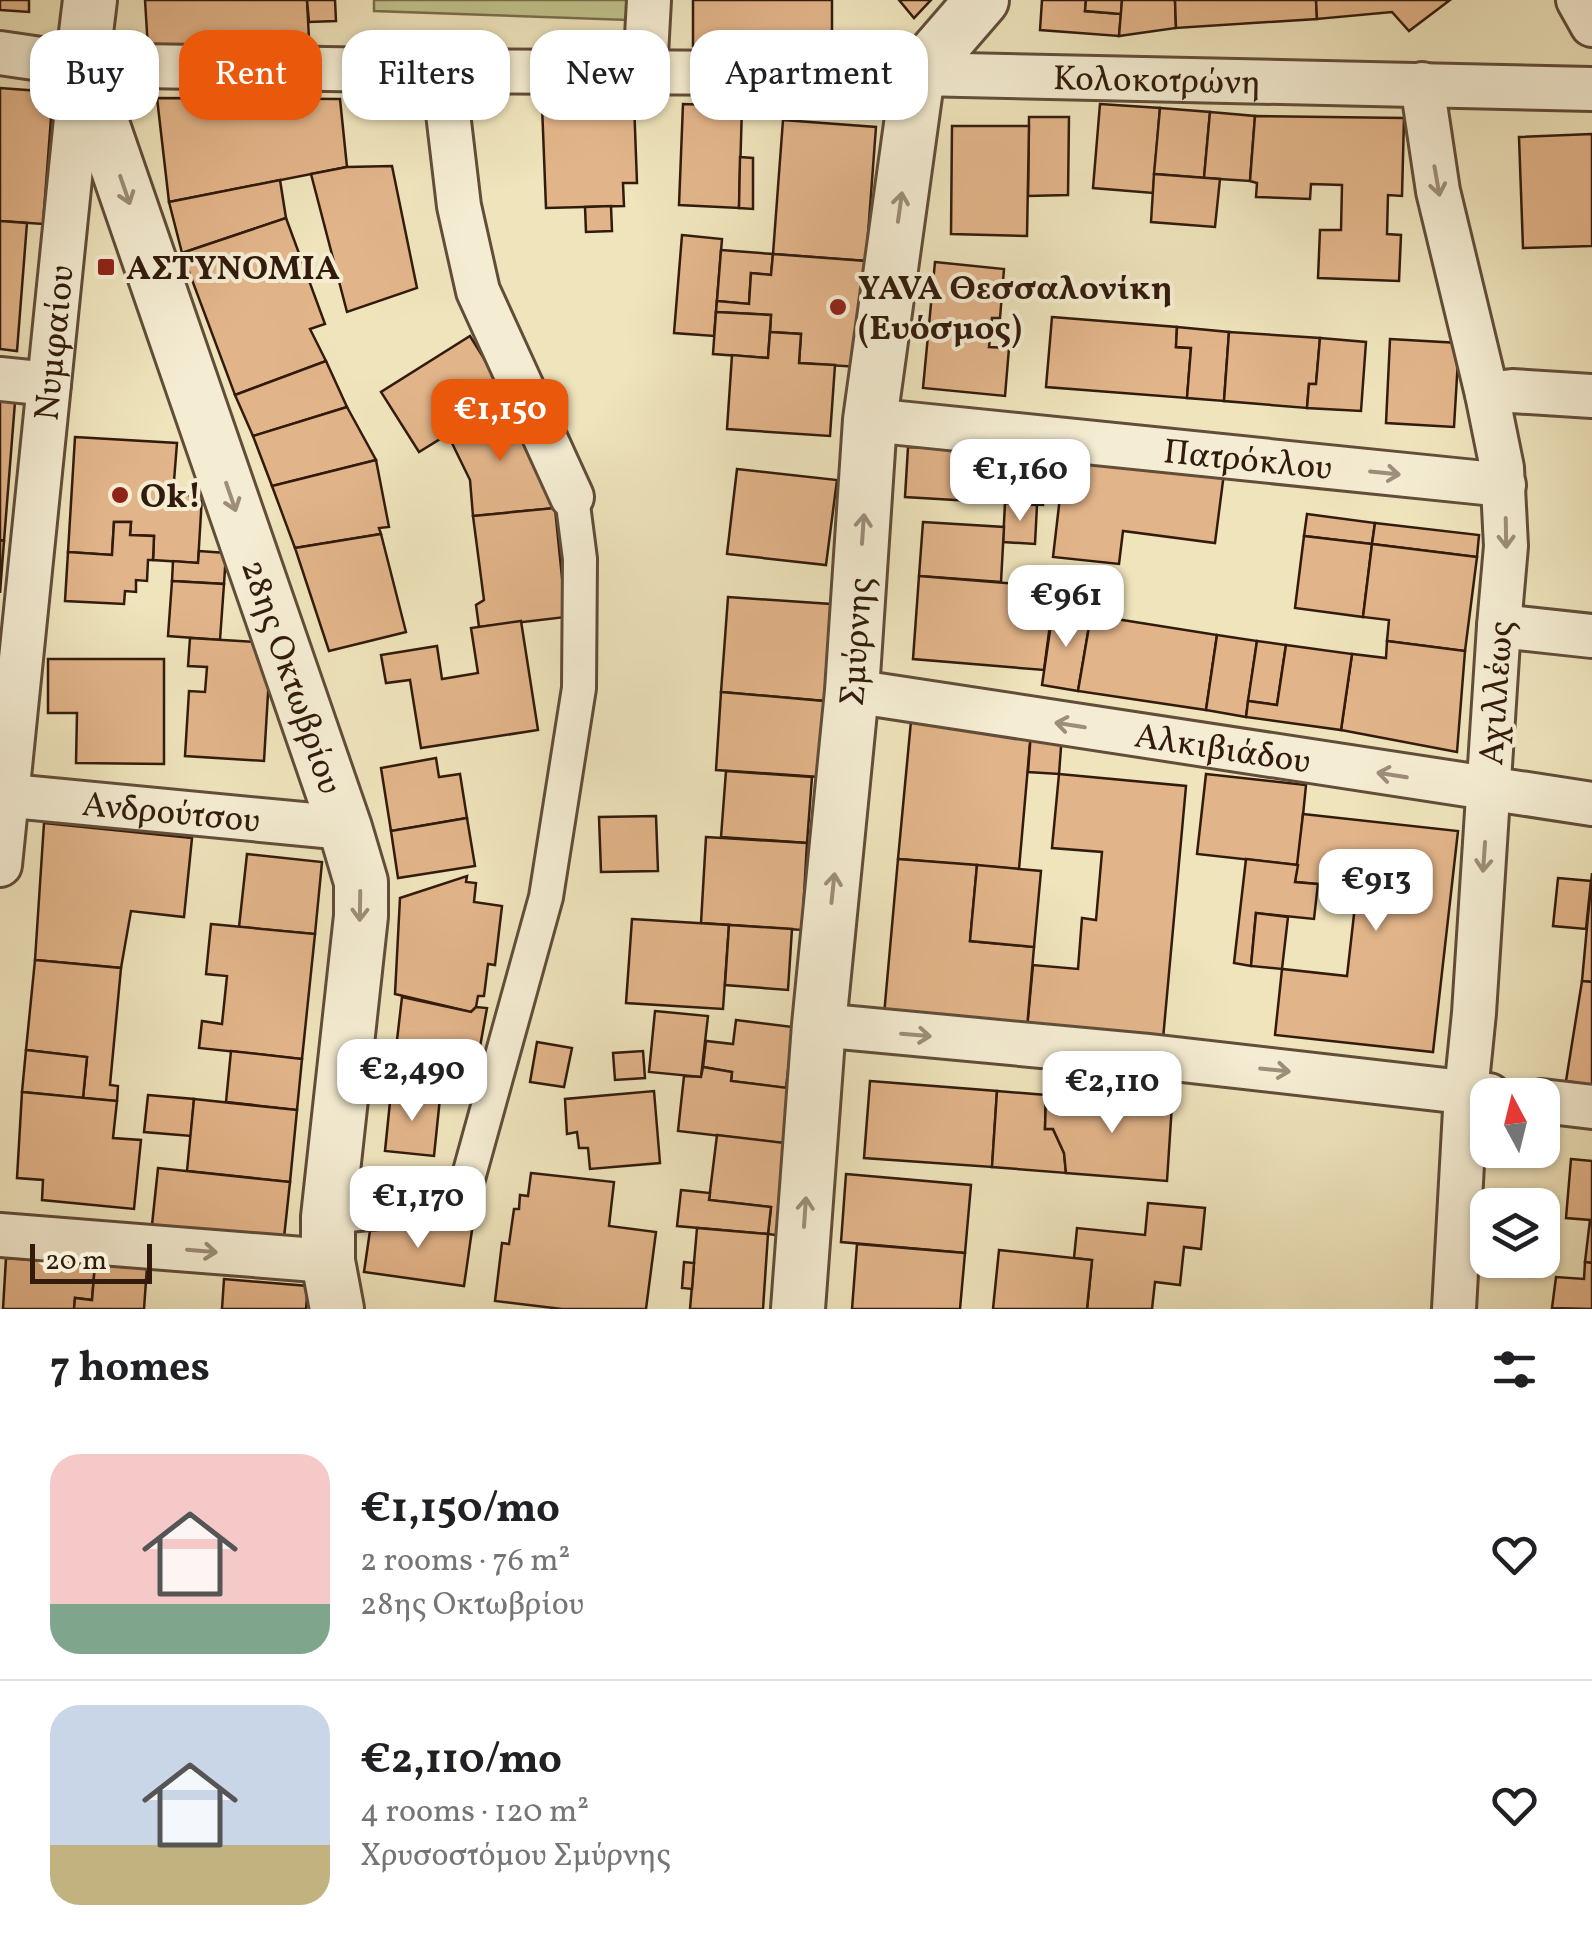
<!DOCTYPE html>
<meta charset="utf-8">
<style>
body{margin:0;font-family:Vollkorn,serif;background:#f6f6f6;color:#202124;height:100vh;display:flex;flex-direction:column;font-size:38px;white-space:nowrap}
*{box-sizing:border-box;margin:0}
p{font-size:32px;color:#757577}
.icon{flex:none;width:55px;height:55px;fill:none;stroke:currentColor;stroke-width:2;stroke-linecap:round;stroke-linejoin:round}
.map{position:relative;height:1309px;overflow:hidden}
.side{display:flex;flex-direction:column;background:#fff;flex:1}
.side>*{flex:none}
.banner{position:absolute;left:30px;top:30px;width:1000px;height:90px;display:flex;gap:20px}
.needle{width:65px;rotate:353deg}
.controls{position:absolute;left:1470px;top:1078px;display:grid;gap:20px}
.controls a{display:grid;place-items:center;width:90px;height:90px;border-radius:20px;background:#fff;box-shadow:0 2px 8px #0004;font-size:50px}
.scale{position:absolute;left:30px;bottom:25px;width:122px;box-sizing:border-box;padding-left:10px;border:5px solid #321b0d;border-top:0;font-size:28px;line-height:35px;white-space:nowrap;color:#321b0d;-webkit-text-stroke:8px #f5edd3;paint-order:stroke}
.price{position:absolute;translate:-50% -85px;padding:0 22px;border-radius:20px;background:#fff;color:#222;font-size:32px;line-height:65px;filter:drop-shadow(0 2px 5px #0008)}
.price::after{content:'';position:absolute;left:50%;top:60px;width:30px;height:22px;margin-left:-15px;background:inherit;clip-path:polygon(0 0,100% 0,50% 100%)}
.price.active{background:#ea580c;color:#fff}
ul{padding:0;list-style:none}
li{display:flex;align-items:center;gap:30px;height:250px;padding:0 50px}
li+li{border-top:2px solid #e0e0e0}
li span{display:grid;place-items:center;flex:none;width:280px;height:200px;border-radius:30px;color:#555}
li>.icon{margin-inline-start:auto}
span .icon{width:120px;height:120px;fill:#fffc;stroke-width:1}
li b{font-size:42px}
h2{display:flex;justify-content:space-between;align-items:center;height:120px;padding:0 50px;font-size:42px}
.tag{padding:0 35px;border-radius:30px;background:#fff;box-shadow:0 2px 8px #0004;font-size:35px;line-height:90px}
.tag.active{background:#ea580c;color:#fff}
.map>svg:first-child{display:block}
</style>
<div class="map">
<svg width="1592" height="1309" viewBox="0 0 1592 1309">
<rect width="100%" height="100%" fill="#efe4bc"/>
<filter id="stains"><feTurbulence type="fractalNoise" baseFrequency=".002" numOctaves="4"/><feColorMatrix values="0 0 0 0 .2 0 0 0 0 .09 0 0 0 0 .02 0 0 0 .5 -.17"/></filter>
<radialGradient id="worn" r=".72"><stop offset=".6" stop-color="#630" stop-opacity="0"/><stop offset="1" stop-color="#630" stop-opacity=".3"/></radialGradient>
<path fill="#c0c28c" stroke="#796e4c" stroke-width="2.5" d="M374,0h256l-2,20 -254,-9z"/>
<g fill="#e2b489" stroke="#321b0d" stroke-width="2.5">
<path d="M0,0h29v12l-29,-2z"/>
<path d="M145,0h162l2,39 -161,10z"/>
<path d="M307,0h28l1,21 -27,1z"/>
<rect x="693" y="0" width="139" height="46"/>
<path d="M899,0h32l-17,18z"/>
<path d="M1042,0h44l-1,11 36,3 -2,22 -79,-6z"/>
<path d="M1086,0h36l-1,14 -36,-3z"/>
<path d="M1122,0h53l1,28 -57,8z"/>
<path d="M1175,0h141l1,19 -141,9z"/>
<path d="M1316,0h134l-41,31 -17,-19 -75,7z"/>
<path d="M0,88l53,4 -10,132 -43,-3z"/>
<path d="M157,98l183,1 7,68 -178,35z"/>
<path d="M634,102l3,81h-14l1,23 -78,2 -4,-103z"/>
<path d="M683,104l59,2 -3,102 -60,-3z"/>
<path d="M1100,104l60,4 -7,85 -60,-5z"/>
<path d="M1160,108l50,4 -6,66 -50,-4z"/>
<path d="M1210,112l45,4 -5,65 -46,-3z"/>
<path d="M1255,116l149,2 -2,78 -14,-1 -1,39 14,1 -2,46 -81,-3 2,-48h21l1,-45 -31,-1 -1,15 -54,-2 1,-14 -7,-2z"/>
<path d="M1029,117h40l-1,78 -40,1z"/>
<path d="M783,120l93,7 -10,134 -93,-7z"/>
<path d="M952,126h77l-2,110 -76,-2z"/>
<path d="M1592,134v112l-69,2 -4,-111z"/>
<path d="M740,157l13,1v51l-14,-1z"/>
<path d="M392,166l25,122 -70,24 -36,-138 36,-7z"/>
<path d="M1154,174l66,5 -5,48 -64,-5z"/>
<path d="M280,180l6,38 -104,35 -13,-51z"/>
<path d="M611,206l1,25 -26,1 -1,-25z"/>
<path d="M286,218l39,106 -15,5 16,32 -91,34 -53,-142z"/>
<path d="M0,221l27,2 -10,128 -17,-2z"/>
<path d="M682,235l40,4 -8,97 -40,-3z"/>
<path d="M721,250l52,4 -2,21 -20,-2 -2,31 -32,-3z"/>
<path d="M773,254l93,7 -8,106 -59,-4 2,-29 -31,-2 1,-17 -55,-3 1,-11 32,3 2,-31 20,2z"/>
<path d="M935,262l69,7 -4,49h-8l-3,29 20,1 -4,48 -82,-8z"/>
<path d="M716,312l55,3 -3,43 -55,-4z"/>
<path d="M1052,317l125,10 -1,20 15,1 -4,50 -141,-11z"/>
<path d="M1177,327l52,5 -5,69 -37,-3 4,-50 -15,-1z"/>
<path d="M770,332l31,2 -2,29 36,2 -5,71 -103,-7 5,-74 36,3z"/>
<path d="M1229,332l91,6 -4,46h-7l-2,24 -83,-7z"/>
<path d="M470,336l38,61 -89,55 -38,-60z"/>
<path d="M1320,338l46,4 -5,69 -54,-3 2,-24h7z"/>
<path d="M1390,339l69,4 -5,84 -68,-4z"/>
<path d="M326,361l21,46 -94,29 -18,-41z"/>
<path d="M508,397l47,111 -82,8 -3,-36 -22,-45z"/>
<path d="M0,401l15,1 -11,139 -4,-1z"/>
<path d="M347,407l29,53 -104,26 -19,-50z"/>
<path d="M75,437l102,6 -4,51 29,2 -4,67 -45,-3 1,-24 -24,-1 1,-13h-17l-2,33 -44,-3z"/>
<path d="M908,447l66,3 -3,51 -66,-4z"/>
<path d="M974,450l72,5 -3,50 -72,-4z"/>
<path d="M1065,454l159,19 -9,70 -92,-12 -4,33 -66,-7z"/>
<path d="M376,460l13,67 -10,1 2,6 -86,14 -23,-62z"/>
<path d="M737,469l100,11 -11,85 -99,-11z"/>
<path d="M1005,503l32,2 -2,39 -32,-2z"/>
<path d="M555,508l11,109 -87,10 -3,-22 8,-5 -11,-84z"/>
<path d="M1307,514l68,9 -3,21 -68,-8z"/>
<path d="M114,522h17l-1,13 24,1 -1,24h-5l-1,21 -11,-1v12l-11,-1 -1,13 -59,-3 3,-49 44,3z"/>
<path d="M923,522l81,5 -3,55 -82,-6z"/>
<path d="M1375,523l104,12 -2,22 -105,-13z"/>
<path d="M381,534l25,98 -77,19 -34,-103z"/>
<path d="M1304,536l68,8 -9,73 -68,-9z"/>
<path d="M0,540l4,1 -4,52z"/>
<path d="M1372,544l105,13 -12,94 -78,-10 2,-21 -26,-3z"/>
<path d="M199,551l27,2 -2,31 -52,-3 1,-20 25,2z"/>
<path d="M919,576l136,11 -11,83 -131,-11z"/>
<path d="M172,581l52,3 -4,56 -52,-4z"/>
<path d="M728,597l103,7 -7,97 -103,-9z"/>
<path d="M1053,610l38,5 -13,76 -36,-6z"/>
<path d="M1091,615l126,20 -11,75 -128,-19z"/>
<path d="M521,621l17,109 -117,18 -11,-68 -24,3 -5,-28 56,-9 5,33 36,-6 -7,-45z"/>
<path d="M1217,635l40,6 -11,76 -40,-7z"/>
<path d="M190,638l81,5 -7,118 -79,-5 4,-65 16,1 2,-25 -19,-1z"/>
<path d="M1257,641l29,4 -9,60 -29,-4z"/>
<path d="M1387,641l78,10 -8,101 -116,-22 11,-76 34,4z"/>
<path d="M1286,645l66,9 -11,76 -95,-13 2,-16 29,4z"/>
<path d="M48,659h116v105l-88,-1 1,-50h-29z"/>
<path d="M721,692l103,9 -5,76 -103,-7z"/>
<path d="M911,721l120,11 -12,137 -121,-10z"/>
<path d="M1031,732l31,2 -3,40 -31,-2z"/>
<path d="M436,758l3,19 21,-3 7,44 -76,13 -10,-63z"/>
<path d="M726,771l86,6 -5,66 -86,-6z"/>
<path d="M1059,774l127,12 -23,253 -136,-11 6,-63 45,4 4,-51 14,2 6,-68 -50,-4z"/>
<path d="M1206,774l100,11 -8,80 -101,-11z"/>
<path d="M1303,814l155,17 -25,221 -158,-17 7,-66 65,7 10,-88 -62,-6z"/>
<path d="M656,816l2,55 -57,1 -2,-55z"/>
<path d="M467,818l8,48 -77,12 -7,-47z"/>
<path d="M44,823l148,15 -8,79 -53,-6 -10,57 -86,-8z"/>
<path d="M706,837l101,6 -5,87 -101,-7z"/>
<path d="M247,854l75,8 -7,72 -76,-7z"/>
<path d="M898,859l79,6 -7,76 64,6 -7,81 -143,-13z"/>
<path d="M1246,859l52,6 -3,17 23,2 -4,35 -58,-6 -5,53 -17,-3z"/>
<path d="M977,865l64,6 -7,76 -64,-6z"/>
<path d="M1592,873v109l-10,-1z"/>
<path d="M467,876l-1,6 10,1 -2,19 28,4 -7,59 -7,-1 -4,32h-6l-2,11 -5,5 -76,-18 5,-96z"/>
<path d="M1558,878l33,3 -5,48 -33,-3z"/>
<path d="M1256,913l32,4 -6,52 -31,-3z"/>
<path d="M632,919l97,6 -6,84 -97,-6z"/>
<path d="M211,924l104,10 -13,125 -103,-11 3,-27 20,3 5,-48 -21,-2z"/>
<path d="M729,925l63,4 -4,61 -63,-5z"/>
<path d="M35,960l86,8 -11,117 8,1 -1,15 -34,-3 4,-41 -61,-7z"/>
<path d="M1582,981l10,1v103l-26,-4z"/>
<path d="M402,997l69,15 5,-5 11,1 -13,72 -31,-4 -3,22 -49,-6z"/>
<path d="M655,1011l53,5 -7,61 -52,-5z"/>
<path d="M736,1020l57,7 -7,61 -55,-7 1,-9 -29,-5 3,-26 27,3z"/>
<path d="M537,1042l35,6 -8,39 -34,-5z"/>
<path d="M26,1050l61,7 -4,41 -61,-6z"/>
<path d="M231,1051l71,8 -5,51 -71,-8z"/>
<path d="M643,1051l2,27 -30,2 -2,-27z"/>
<path d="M703,1067l29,5 -1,9 65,8 -6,55 -112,-13 6,-55 17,1z"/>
<path d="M870,1081l127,10 -5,76 -128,-9z"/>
<path d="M654,1091l6,72 -70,6 -2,-21h-9l-2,-16 -10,2 -2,-35z"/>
<path d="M997,1091l49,4 -1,34h8l11,24 2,20 -74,-6z"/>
<path d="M22,1092l95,9 -4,37 28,2 -7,69 -92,-9 1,-20 -26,-2z"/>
<path d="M391,1092l49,6 -6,58 -49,-5z"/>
<path d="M148,1095l46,4 -3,37 -47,-4z"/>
<path d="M1046,1095l126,9 -5,77 -101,-8 -2,-20 -11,-24h-8z"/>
<path d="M194,1099l103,11 -7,72 -103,-11z"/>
<path d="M717,1135l84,10 -11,92 -22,-3 3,-27 -62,-7z"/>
<path d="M1571,1159l21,2v102l-7,-1 5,-42 -24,-2z"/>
<path d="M158,1168l132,14 -6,56 -132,-13z"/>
<path d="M531,1173l83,9 -5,44 47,6 -10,77h-84l-67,-8 7,-58 7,1 5,-35h5l1,-14 8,1z"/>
<path d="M846,1174l125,11 -6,68 -124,-11z"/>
<path d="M681,1190l29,3 -1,7 62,7 -3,27 -91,-8z"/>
<path d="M1148,1203l57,5 -4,41 -17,-2 -4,38 -25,-3 -3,27h-65l5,-49 -18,-2 3,-30 68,7z"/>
<path d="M372,1217l100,13 -8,56 -100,-14z"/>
<path d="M697,1228l71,6 -5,75h-73z"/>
<path d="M857,1244l108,9 -5,56h-108z"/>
<path d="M999,1250l93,10 -5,49h-94z"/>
<path d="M6,1258l89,6 -3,36 -17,-2 -1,11h-71z"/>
<path d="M684,1262l10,1 -2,26 -10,-1z"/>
<path d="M1585,1262l7,1v46l-40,-1 4,-31 28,2z"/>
<path d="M95,1264l52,3 -3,42h-70l1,-11 17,2z"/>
<path d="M224,1279l84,7 -2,23h-84z"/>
</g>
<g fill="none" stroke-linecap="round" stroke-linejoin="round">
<g stroke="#614d39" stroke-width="38">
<path id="pedestrian" d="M328,1217l133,-13 85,-307 33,-209 1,-129 -8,-62"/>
</g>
<g stroke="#614d39" stroke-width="48">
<g id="minor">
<path d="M1578,0l14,25"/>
<path id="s1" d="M0,53l82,12 361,6 475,3 674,15"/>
<path d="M443,71l16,135 19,85 94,206"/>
<path d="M645,73l4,-73"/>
<path d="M1422,84l16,107 49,203 15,74 4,78 -7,80 -25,387 -8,79 -12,217"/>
<path d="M0,379l49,5"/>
<path d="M1487,394l25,-3 80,5"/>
<path id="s2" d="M870,420l634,65"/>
<path d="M1499,626l93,10"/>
<path id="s3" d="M852,691l740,113"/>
<path id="s4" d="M0,795l345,33"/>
<path id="s5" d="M0,865l81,-795"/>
<path d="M819,1025l329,31 341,39"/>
<path d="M1542,1101l50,6"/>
<path d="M0,1235l328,26"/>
</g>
</g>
<g stroke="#614d39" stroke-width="58">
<g id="tertiary">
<path id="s6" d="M90,0l-8,65 263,763 16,54v34l-33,301v44l9,48"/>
<path id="s7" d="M798,1309l21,-284 33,-334 18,-271 48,-346 64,-74"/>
</g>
</g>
<use href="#pedestrian" stroke="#f5edd3" stroke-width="32"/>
<use href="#minor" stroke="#f5edd3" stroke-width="42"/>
<use href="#tertiary" stroke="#f5edd3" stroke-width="52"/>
</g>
<defs><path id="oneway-shaft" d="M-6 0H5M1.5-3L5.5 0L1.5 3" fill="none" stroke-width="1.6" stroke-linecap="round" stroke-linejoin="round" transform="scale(2.5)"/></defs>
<g stroke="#9d8e7a">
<use href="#oneway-shaft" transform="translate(1437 181) rotate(80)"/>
<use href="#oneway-shaft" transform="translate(125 190) rotate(71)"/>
<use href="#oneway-shaft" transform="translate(900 207) rotate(-82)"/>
<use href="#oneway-shaft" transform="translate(1385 473) rotate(6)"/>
<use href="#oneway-shaft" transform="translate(231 497) rotate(71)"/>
<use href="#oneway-shaft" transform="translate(863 529) rotate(-86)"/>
<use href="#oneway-shaft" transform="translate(1506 533) rotate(89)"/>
<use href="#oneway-shaft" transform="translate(1070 725) rotate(-171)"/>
<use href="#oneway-shaft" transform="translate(1392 775) rotate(-171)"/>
<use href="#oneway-shaft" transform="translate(1484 857) rotate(94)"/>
<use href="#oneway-shaft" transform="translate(833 888) rotate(-84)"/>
<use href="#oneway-shaft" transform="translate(360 906) rotate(91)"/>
<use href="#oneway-shaft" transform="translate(916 1035) rotate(5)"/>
<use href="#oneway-shaft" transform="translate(1275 1070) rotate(6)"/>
<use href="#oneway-shaft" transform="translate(805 1212) rotate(-86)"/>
<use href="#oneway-shaft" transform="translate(202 1251) rotate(5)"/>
</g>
<g fill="#8f2418" stroke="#f5edd3" stroke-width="4">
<rect x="96" y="257" width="20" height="20" rx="5"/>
<circle cx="838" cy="307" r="10"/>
<circle cx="120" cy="495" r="10"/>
</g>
<g text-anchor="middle" stroke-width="8" stroke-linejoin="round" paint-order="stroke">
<g font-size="35" fill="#321b0d" stroke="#f5edd3">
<text dy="12" stroke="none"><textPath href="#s1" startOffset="1158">Κολοκοτρώνη</textPath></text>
<text dy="12" stroke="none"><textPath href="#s5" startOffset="525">Νυμφαίου</textPath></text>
<text dy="12" stroke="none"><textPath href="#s2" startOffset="380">Πατρόκλου</textPath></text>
<text dy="12" stroke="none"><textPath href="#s7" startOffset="670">Σμύρνης</textPath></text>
<text dy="12" stroke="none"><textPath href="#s6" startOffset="712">28ης Οκτωβρίου</textPath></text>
<text transform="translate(1495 693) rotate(-86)" y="12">Αχιλλέως</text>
<text dy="12" stroke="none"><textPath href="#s3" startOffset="375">Αλκιβιάδου</textPath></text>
<text dy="12" stroke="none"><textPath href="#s4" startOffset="172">Ανδρούτσου</textPath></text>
</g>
<g font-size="35" font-weight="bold" fill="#321b0d" stroke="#f5edd3" text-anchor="start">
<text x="126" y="279">ΑΣΤΥΝΟΜΙΑ</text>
<text x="858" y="299">YAVA Θεσσαλονίκη<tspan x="858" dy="40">(Ευόσμος)</tspan></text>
<text x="140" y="507">Ok!</text>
</g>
</g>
<rect width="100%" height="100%" filter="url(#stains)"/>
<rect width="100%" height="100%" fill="url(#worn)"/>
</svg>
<div class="controls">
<a><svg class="needle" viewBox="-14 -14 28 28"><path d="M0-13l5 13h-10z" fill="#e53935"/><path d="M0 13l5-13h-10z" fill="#757577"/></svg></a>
<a><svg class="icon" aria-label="layers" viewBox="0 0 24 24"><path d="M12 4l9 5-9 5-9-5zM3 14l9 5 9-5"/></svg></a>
</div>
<div class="scale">20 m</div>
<b class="price active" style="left:500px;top:464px">€1,150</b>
<b class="price" style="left:1020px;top:524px">€1,160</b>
<b class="price" style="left:1066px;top:650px">€961</b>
<b class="price" style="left:1376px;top:934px">€913</b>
<b class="price" style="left:412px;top:1124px">€2,490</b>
<b class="price" style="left:1112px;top:1136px">€2,110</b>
<b class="price" style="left:418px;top:1251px">€1,170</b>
<div class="banner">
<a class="tag">Buy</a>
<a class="tag active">Rent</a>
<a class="tag">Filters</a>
<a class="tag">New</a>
<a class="tag">Apartment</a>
</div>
</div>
<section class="side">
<h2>7 homes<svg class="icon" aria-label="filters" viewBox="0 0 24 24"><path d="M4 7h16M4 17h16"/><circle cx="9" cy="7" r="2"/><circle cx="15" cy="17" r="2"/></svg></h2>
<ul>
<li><span style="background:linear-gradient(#f6c9c9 75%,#7fa58c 0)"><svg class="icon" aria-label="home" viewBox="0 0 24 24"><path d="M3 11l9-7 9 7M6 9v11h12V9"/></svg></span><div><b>€1,150/mo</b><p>2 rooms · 76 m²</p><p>28ης Οκτωβρίου</p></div><svg class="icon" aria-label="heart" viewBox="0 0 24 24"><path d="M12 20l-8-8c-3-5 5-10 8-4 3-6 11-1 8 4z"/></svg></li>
<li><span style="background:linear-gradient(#c9d6e8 70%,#c2b280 0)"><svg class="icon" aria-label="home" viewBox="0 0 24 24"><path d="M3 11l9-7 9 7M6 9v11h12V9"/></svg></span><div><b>€2,110/mo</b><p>4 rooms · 120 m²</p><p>Χρυσοστόμου Σμύρνης</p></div><svg class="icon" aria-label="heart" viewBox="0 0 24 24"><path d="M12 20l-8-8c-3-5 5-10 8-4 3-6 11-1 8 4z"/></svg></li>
</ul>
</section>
